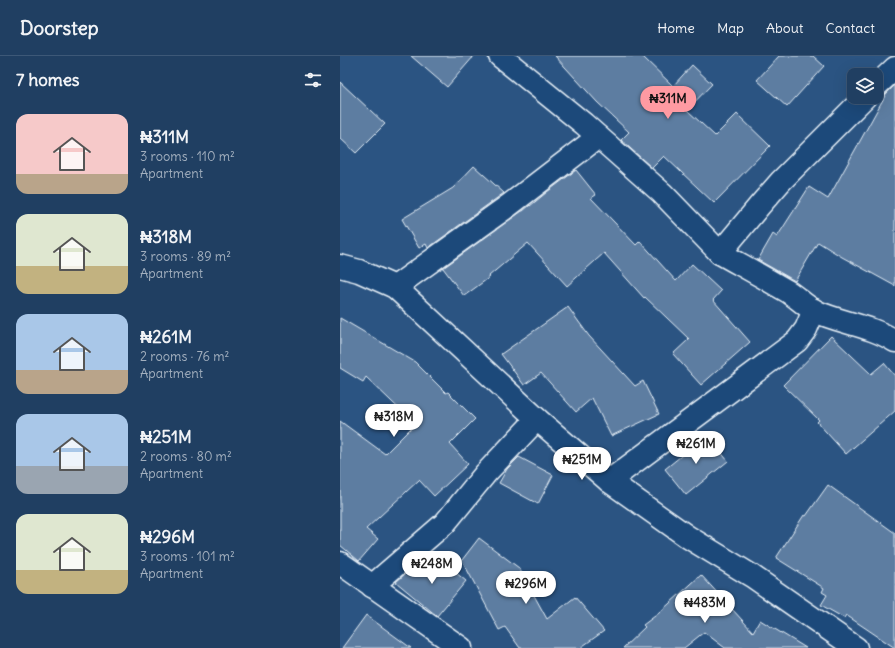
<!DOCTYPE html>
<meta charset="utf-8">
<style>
body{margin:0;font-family:Delius,sans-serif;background:#284668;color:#f1f3f6;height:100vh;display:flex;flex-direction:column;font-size:15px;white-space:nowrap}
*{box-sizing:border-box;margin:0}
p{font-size:13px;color:#a2afbe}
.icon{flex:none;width:22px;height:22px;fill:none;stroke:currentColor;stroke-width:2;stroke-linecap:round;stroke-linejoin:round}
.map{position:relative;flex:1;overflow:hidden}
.drawer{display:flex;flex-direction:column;background:#203f62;width:340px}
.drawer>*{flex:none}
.tools{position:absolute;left:507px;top:12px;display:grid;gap:8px}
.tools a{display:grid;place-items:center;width:36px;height:36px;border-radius:8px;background:#203f62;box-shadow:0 4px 16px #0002,0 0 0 1px #3d5877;font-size:20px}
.price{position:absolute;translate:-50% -34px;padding:0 9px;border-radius:14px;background:#fff;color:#222;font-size:13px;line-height:26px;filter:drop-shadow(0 1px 2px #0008)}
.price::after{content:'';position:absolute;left:50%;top:24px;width:12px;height:9px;margin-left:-6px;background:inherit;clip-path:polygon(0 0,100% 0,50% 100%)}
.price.on{background:#ff9aa2;color:#111}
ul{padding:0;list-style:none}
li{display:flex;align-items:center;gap:12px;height:100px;padding:0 16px}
li span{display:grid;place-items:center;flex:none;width:112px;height:80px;border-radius:12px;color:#555}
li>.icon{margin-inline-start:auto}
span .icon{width:48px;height:48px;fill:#fffc;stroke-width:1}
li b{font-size:17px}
h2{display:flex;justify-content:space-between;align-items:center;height:48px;padding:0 16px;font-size:17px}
header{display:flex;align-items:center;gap:24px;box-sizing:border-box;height:56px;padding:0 20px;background:#203f62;border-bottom:1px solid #3d5877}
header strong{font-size:19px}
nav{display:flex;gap:22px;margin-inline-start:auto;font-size:14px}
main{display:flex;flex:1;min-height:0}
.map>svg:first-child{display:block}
</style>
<header>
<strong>Doorstep</strong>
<nav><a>Home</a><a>Map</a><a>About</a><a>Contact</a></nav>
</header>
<main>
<section class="drawer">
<h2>7 homes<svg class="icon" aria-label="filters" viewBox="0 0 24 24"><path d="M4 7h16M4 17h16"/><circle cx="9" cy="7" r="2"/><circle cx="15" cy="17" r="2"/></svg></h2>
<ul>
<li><span style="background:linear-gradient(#f6c9c9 75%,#b9a48a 0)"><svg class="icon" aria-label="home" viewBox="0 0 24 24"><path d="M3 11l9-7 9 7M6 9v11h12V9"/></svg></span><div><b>₦311M</b><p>3 rooms · 110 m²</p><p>Apartment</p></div></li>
<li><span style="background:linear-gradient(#dfe7d0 65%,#c2b280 0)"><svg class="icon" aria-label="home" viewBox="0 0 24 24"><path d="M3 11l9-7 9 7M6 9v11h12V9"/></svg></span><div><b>₦318M</b><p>3 rooms · 89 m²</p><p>Apartment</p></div></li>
<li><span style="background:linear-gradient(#a9c7e8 70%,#b9a48a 0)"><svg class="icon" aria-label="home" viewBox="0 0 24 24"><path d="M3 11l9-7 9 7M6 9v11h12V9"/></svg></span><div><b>₦261M</b><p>2 rooms · 76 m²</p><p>Apartment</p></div></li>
<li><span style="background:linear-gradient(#a9c7e8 65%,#9aa5b1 0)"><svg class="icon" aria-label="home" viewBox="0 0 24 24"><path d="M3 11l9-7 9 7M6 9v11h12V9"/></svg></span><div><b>₦251M</b><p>2 rooms · 80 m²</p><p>Apartment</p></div></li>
<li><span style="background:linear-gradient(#dfe7d0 70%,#c2b280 0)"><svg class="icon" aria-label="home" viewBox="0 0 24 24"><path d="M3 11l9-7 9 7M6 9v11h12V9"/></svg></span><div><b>₦296M</b><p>3 rooms · 101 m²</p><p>Apartment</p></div></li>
</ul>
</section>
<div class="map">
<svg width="555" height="592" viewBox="0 0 555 592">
<rect width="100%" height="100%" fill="#2b5482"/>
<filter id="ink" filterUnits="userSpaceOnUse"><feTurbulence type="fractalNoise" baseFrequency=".025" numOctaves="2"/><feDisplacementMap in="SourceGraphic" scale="8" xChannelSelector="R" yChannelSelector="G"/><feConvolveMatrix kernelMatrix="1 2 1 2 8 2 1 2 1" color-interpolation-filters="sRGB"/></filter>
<g filter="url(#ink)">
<g fill="#5d7da1" stroke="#e8f1f8">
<path d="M71,0h63l-27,31z"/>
<path d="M215,0h87l31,30 19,-21 20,19 -25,26 28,26 22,-22 33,32 -56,57 -50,-47 -12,12 -31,-28 8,-8 -32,-30z"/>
<path d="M439,0h34l11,10 -37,41 -30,-27z"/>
<path d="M0,26l45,42 -29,29 -16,-15z"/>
<path d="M555,29v201l-53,-29 -24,-15 -23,39 -37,-21 15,-26 4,3 32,-50 19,12 58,-105z"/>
<path d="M134,110l30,27 -76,55 -2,-4 -7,4 -17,-29 51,-31z"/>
<path d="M236,114l20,25 -5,3 45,47 4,-4 36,40 16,-17 29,27 -8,9 37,42 -49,43 -28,-31 16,-15 -44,-42 -1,1 -40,-45 -37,33 -39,-43 -39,33 1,1 -26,19 -21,-28 79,-57h1l7,-6v1l17,-14z"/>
<path d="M228,251l21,29 46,50 8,-5 16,33 -48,22 -19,-38 -16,14 -35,-39 -17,12 -23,-31z"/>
<path d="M0,262l75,44 31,31 2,-1 27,27 -25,25 18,20 -34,32 -15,-16 -53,49 12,10 -19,22 -19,-16v-124l45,33 30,-30 -49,-47 -3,5 -23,-14z"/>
<path d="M491,280l40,38 13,-11 11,13v35l-49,43 -29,-32 2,-2 -36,-35z"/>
<path d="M367,379l21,26 -42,34 -21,-26z"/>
<path d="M179,401l34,18 -15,29 -39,-21 8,-14z"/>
<path d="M488,429l67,48v115l-49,-33 -2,3 -23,-13 6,-10 -5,-3 2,-4 -48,-30 28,-43 2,1z"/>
<path d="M139,482l40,30 28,51 28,-22 29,34 -24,17h-60l-15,-21 -6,3 -37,-70z"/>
<path d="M94,499l32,26 -29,35 -41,-34 19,-17 6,6z"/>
<path d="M361,519l52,57 7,-12 46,28h-81l-21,-16 -20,16h-61l22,-21 -2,-2 16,-12z"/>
<path d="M26,559l45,33h-69z"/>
</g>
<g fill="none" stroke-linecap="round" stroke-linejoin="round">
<g stroke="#e8f1f8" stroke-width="25">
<g id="minor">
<path d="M160,0l84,68 78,69 58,60"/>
<path d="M536,30l19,-18"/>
<path d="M525,41l-84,84 -21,24 -40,48c23,13 45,25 67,38 10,6 18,15 28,20 25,12 55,14 80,30"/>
<path d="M0,210l19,5 36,16 142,132 72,62 79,56 64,39 104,72"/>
<path d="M55,231l113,-81 90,-69"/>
<path d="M269,425l188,-140 9,-12 8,-19"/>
<path d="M0,507l121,85"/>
<path d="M32,530l73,-63 41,-50 51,-54"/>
</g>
</g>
<use href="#minor" stroke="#1f4a7a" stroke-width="22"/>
</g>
</g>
</svg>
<div class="tools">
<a><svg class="icon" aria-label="layers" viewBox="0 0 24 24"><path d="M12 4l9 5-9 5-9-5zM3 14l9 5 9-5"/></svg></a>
</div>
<b class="price on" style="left:328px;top:64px">₦311M</b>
<b class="price" style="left:54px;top:382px">₦318M</b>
<b class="price" style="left:356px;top:409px">₦261M</b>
<b class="price" style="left:242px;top:425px">₦251M</b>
<b class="price" style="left:92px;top:529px">₦248M</b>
<b class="price" style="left:186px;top:549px">₦296M</b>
<b class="price" style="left:365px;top:568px">₦483M</b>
</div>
</main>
